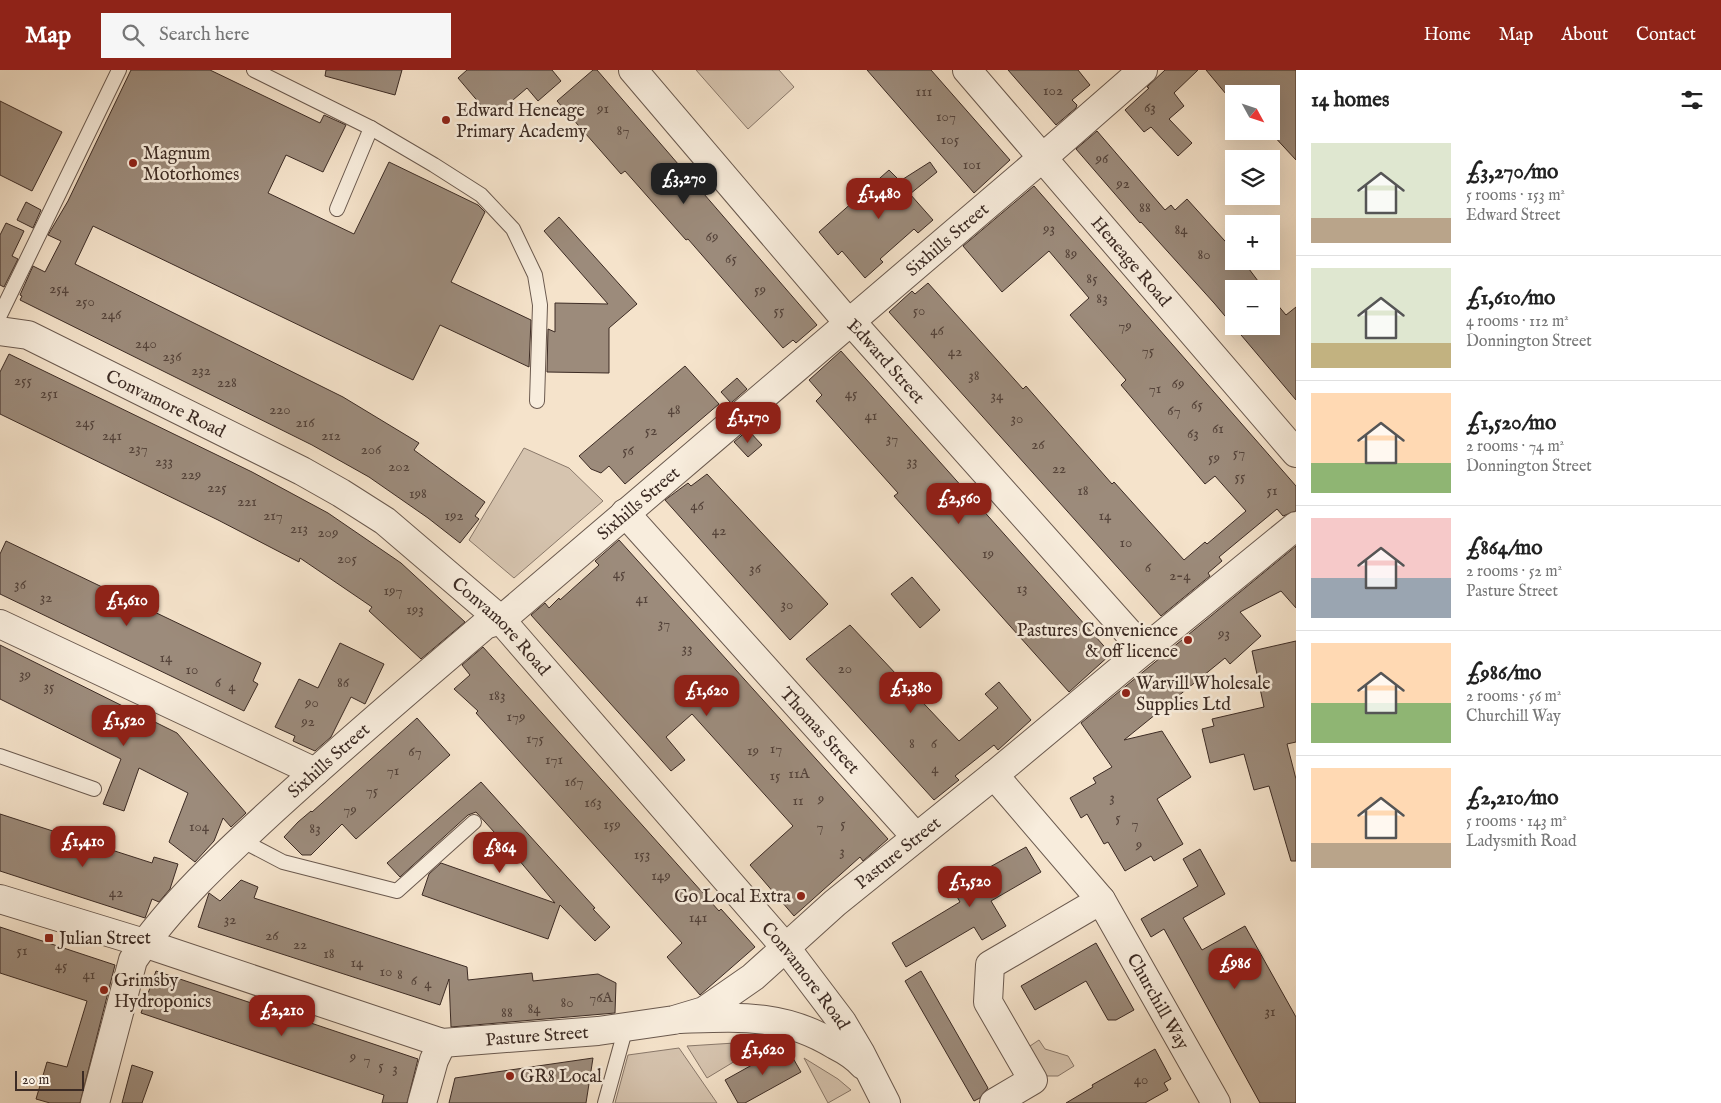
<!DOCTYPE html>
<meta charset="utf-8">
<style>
body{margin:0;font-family:"IM FELL English",serif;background:#f6f6f6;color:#222;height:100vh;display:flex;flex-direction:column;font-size:19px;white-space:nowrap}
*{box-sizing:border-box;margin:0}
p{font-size:16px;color:#767676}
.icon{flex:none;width:28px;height:28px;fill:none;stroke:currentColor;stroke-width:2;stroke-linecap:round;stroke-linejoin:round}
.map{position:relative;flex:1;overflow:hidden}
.details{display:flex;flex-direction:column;background:#fff;width:425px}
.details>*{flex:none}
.needle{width:32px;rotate:130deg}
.controls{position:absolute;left:1225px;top:15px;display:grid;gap:10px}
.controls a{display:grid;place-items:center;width:55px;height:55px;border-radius:0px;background:#fff;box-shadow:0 5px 20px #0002;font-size:25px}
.scale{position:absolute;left:15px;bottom:12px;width:69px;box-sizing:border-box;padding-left:5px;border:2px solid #3c2b24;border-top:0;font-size:14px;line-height:18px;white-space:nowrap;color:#3c2b24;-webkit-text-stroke:4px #f8eddd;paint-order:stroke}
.price{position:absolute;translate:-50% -42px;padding:0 11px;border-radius:10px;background:#8f2418;color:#fff;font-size:16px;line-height:32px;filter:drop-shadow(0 1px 2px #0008)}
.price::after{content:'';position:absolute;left:50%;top:30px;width:15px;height:11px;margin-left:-8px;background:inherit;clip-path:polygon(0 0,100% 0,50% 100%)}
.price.current{background:#222;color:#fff}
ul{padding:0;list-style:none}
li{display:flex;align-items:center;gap:15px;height:125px;padding:0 15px}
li+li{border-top:1px solid #e0e0e0}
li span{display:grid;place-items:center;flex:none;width:140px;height:100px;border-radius:0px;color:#555}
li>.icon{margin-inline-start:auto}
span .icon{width:60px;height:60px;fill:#fffc;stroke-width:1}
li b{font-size:21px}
h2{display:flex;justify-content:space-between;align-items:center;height:60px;padding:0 15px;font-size:21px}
header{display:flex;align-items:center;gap:30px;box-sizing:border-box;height:70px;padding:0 25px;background:#8f2418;color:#fff}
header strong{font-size:24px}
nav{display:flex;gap:28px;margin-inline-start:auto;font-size:18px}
.search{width:350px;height:45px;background:#f6f6f6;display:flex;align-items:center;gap:12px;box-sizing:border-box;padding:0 18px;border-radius:0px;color:#767676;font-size:19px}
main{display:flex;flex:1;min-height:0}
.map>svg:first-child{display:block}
</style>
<header>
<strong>Map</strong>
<div class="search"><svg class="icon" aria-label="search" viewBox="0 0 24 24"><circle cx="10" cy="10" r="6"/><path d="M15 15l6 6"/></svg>Search here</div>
<nav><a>Home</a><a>Map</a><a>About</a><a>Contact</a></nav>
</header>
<main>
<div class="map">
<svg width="1296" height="1033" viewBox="0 0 1296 1033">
<rect width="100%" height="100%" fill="#f5e3cb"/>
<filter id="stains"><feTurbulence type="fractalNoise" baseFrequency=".004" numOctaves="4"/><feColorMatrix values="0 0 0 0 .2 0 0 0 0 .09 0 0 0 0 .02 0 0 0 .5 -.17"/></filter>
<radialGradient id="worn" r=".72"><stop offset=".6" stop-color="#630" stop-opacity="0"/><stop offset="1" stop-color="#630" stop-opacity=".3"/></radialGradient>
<g fill="#d6c4af" stroke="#89786a">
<path d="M696,0h83l15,17 -46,42z"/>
<path d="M524,378l45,20 34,33 -89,77 -45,-38z"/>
<path d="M1039,970l6,9 23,7 6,10 -16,10h-13l-21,-26z"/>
<path d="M735,973h17l8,3 -53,32 -20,-32z"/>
<path d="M679,978l38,55h-102l13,-48z"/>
<path d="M804,988l34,21 13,11 -23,13z"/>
</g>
<g fill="#9c8b7b" stroke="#3c2b24">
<path d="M131,0h79l110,53 4,-8 22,10 -23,47 -37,-17 -18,38 86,41 35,-72 89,43 7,7 -34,70 80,38 -2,47 -89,-42 -27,55 -320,-154 -18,38 268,133 76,46 -5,7 71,52 -10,14 4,3 -19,24 -32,-25 -59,-41 -57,-32 -292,-145 2,-4 -2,-1 13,-29 12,6 16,-31 -13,-6 20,-34z"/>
<path d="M326,0h76l-7,25 -70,-19z"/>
<path d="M467,0h85l9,11 -23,20 -11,-13 -35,30 -34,-40z"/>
<path d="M593,0h4l220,255 -21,18 -3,-3 -10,8 -95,-109 -2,1 -61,-69 -4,3 -64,-73z"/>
<path d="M867,0h64l79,90 -36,33z"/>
<path d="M1008,0h70l12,15 -18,15 5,5 -1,3 -20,17z"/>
<path d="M1165,0h33l-24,23 10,13 -15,13 23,24 -14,13 -27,-29 -7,5 -19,-22 24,-22 -2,-1z"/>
<path d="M1206,0h90v90l-25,-27v-39h-45z"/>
<path d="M0,31l62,31 -30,59 -32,-16z"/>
<path d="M1097,61l68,79 6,-5 4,5 12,-11 47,52v10h9l21,28h-30v37h37v-29l15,18 10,-8v93l-82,-97 -73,-81 -1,1 -64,-74z"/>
<path d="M930,92l7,10 -27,22 23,26 -15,13 -4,-4 -34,30 3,3 -18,16 -23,-27 -4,4 -19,-23 70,-62 11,11z"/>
<path d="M1034,116l262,300v25l-13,5 -6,-7 -58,48 3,4 -14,12 2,3 -49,40 -272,-304 23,-21 3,3 13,-11 95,106 3,-3 72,82 14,16 2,-2 70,78 21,-18 2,2 39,-33 -31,-35 -10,8 -84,-99 5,-5 -56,-65 19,-17 -40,-47 -47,41 -39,-46z"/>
<path d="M26,132l15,8 -8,18 -16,-8z"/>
<path d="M559,147l78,87 -28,24v45l-62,-1 1,-43 7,3v-29l53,1 -64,-73z"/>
<path d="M6,153l18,8 -12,25 6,3 -14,28 -4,-2v-50z"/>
<path d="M841,281l270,303 -42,38 -175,-196 4,-3 -82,-92 6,-6 -13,-15z"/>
<path d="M9,284l243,118 76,41 73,50 64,59 -44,37 -52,-48 3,-4 -72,-49 -1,4 -81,-42 -218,-106v-42z"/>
<path d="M685,296l34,38 -94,80 -16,-18 -8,7 -10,-4 -12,-13z"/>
<path d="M737,308l10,11 -16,14 -10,-11z"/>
<path d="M768,342l3,4v7l-12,11 -7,-8z"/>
<path d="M748,360l14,15 -14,12 -14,-15z"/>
<path d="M707,404l121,130 -38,36 -125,-140 23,-17 3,3z"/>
<path d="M619,470l269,299 -25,22 -3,-4 -66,59 -44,-51 43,-39 -101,-112 -26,23 19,23 -14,11 -140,-156 14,-12 4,5 10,-10 1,2 39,-35 -4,-4z"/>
<path d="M6,471l255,122 -8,18 5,3 -14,27 -244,-117v-40z"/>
<path d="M1296,476v62l-15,-17 -41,21 21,24 -31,28 -5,-6 -101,82 38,-9 29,46 -34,22 26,45 -29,17 -3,-5 -26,15 -17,-29 -4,2 -17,-30 -6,4 -11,-20 26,-15 -3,-5 19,-11 -31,-44z"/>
<path d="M912,507l28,33 -20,18 -29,-34z"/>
<path d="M850,555l109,116 39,-33 -13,-14 14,-12 32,38 -33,30 -4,-5 -39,31 4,4 -25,20 -128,-141z"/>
<path d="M1296,571v101l-9,2 9,35v82h-5l-22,-75 -15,4 -10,-36 -34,9 -8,-34 12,-3 -2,-7 52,-12 -12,-56z"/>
<path d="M340,573l44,21 -19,40 -14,-7 -20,40 -16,14 -22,-10 2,-5 -20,-9 24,-48 19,9z"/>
<path d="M0,575l177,88 69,80 -15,14 -8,-9 -9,23 -19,21 -26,-20 19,-49 -49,-25 -15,43 -21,-7 18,-45 -121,-60z"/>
<path d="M483,577l236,264 2,-2 34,38 -55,48 -33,-38 15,-14 -189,-211 -17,-19 2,-2 -24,-22 16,-14 -8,-10z"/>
<path d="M417,648l33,37 -94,84 -14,-15 -31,31h-9l-18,-18 14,-15 13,-11 1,1z"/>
<path d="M481,712l114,126 -2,1 17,18 -15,14 -35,-36 -12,34 -126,-44 7,-21 12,-11 114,40 -42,-50 -37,-41 -8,3 -68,62 -13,-14z"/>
<path d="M0,744l152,49 2,-6 24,7 -8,25 -11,13 -7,-3 -7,19 -145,-47z"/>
<path d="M1026,777l15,25 -50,29 15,25 -24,14 -8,-13 -68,40 -14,-24 68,-41 -8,-14z"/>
<path d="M1200,779l25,45 -42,24 19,32 43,-24 51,91v86h-36l-96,-174 -13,8 -10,-18 57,-33 -15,-27z"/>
<path d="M241,810l17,7 -4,11 213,69 1,13 64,-7 1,8 65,-7 18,9 -1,30 -164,14 -2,-48 -9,26 -242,-78 11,-34 11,8z"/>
<path d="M0,857l115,38 -35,138h-30l-14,-4 11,-37 20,5 20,-66 -87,-28z"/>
<path d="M1096,873l38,67 -18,10h-8l-22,-39 -51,29 -14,-24z"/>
<path d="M156,901l262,88 -11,44h-25l2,-8 -243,-82z"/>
<path d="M921,901l67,117 -8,10 -6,3 -69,-120z"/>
<path d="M786,976l15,26 -56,31h-7l-13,-23z"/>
<path d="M1155,979l16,30 -7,4 4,7 -23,13h-79l27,-16 -1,-2z"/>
<path d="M593,988l-7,45h-137l6,-25z"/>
<path d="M132,995l21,7 -11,31h-20z"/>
</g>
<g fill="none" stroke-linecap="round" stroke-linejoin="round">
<g stroke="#6a594e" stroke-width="16">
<g id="service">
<path d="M254,0l117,58 63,37 47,30 32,34 22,46 5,30 -3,96"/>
<path d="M337,139l34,-81"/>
<path d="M0,245l119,-245"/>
<path d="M0,686l94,33"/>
<path d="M241,770l42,22 114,29 77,-69"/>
<path d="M605,1033l21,-76"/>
</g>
</g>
<g stroke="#6a594e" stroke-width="30">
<g id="minor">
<path id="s1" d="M633,0l207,243 16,14 288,323"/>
<path id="s2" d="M967,0l329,383"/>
<path id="s3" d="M0,261l28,4 274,136 39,22 44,28 116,99 285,328 56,74 19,32 25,49"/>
<path id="s4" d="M625,443l291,324"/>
<path d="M0,554l315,148"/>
<path id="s5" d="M994,705l107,125 115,203"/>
<path d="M680,949c58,-2 103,-6 155,26 10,5 20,11 28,20"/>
<path id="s6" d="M95,1033l38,-143c38,-56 90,-104 140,-150 69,-63 140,-124 212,-185l16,-5 547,-467 95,-83"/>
<path d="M422,1033l12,-43 8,-17"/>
<path d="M994,1033l39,-23 -45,-78 2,-37 111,-65"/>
</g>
</g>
<g stroke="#6a594e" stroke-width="30">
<g id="tertiary">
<path id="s7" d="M0,829l144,44 298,100 156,-12 76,-11 30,-9 49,-34 82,-74 159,-128 150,-125 152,-124"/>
</g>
</g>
<use href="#service" stroke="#f8eddd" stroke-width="14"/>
<use href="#minor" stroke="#f8eddd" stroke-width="28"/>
<use href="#tertiary" stroke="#f8eddd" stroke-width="28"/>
</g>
<g fill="#8f2418" stroke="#f8eddd" stroke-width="2">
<circle cx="446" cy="50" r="5"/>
<circle cx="133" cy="93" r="5"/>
<circle cx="1188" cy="570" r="5"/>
<circle cx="1126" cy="623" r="5"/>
<circle cx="801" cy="826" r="5"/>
<rect x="44" y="863" width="10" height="10" rx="2.5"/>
<circle cx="104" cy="920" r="5"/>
<circle cx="510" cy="1006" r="5"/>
</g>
<g text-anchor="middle" stroke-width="5" stroke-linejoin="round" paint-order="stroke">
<g font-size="15" fill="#54433a">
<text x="1053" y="25">102</text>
<text x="924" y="26">111</text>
<text x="1150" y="42">63</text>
<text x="603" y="43">91</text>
<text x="946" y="51">107</text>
<text x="623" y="65">87</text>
<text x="950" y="74">105</text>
<text x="1102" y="93">96</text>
<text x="972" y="99">101</text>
<text x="1123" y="118">92</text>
<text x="1145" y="142">88</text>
<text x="1049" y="163">93</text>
<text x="1181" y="164">84</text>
<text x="712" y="171">69</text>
<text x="1071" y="188">89</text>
<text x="1204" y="189">80</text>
<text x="731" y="193">65</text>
<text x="1092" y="213">85</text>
<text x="59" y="223">254</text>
<text x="760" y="224">59</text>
<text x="1102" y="233">83</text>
<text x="85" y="236">250</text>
<text x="779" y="245">55</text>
<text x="919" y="245">50</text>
<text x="111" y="249">246</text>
<text x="1125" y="260">79</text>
<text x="937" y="265">46</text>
<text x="146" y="278">240</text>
<text x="1148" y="285">75</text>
<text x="955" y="286">42</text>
<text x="172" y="291">236</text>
<text x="201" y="305">232</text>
<text x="974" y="310">38</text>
<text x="23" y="315">255</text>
<text x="227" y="317">228</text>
<text x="1178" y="318">69</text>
<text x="1155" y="323">71</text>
<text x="49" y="328">251</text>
<text x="851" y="328">45</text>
<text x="997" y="330">34</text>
<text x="1197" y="339">65</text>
<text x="280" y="344">220</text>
<text x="674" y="344">48</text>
<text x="1174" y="345">67</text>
<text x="871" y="350">41</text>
<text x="1017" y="353">30</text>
<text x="85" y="357">245</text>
<text x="305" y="357">216</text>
<text x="1218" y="363">61</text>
<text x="651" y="365">52</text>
<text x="1193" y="368">63</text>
<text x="112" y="370">241</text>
<text x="331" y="370">212</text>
<text x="892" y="373">37</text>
<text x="1038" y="379">26</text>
<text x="138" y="383">237</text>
<text x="371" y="384">206</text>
<text x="628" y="385">56</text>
<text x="1239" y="387">57</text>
<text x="1214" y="392">59</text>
<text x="164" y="396">233</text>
<text x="912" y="396">33</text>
<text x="399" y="401">202</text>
<text x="1059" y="403">22</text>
<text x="191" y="409">229</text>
<text x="1240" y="411">55</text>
<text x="217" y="422">225</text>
<text x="1083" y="425">18</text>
<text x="1272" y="425">51</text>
<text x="418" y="428">198</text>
<text x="247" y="436">221</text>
<text x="697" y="440">46</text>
<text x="273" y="450">217</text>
<text x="454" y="450">192</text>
<text x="1105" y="450">14</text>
<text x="299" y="463">213</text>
<text x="719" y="465">42</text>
<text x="328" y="467">209</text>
<text x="1126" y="477">10</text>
<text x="988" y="488">19</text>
<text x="347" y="493">205</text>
<text x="1148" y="502">6</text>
<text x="755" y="503">36</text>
<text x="619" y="508">45</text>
<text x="1180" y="510">2-4</text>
<text x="20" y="519">36</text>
<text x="1022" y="523">13</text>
<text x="393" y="525">197</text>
<text x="46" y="532">32</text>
<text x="642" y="533">41</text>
<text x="787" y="539">30</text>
<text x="415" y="544">193</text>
<text x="664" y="558">37</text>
<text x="1224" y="568">93</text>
<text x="687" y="583">33</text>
<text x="166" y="592">14</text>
<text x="845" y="603">20</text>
<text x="192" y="604">10</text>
<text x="25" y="609">39</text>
<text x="218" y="617">6</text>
<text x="343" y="617">86</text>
<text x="49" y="621">35</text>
<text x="232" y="621">4</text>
<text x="497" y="630">183</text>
<text x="312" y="637">90</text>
<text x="516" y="651">179</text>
<text x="308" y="656">92</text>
<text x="535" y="673">175</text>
<text x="912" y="678">8</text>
<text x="934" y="678">6</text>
<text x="776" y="683">17</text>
<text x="753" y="685">19</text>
<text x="415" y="686">67</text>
<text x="554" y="694">171</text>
<text x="935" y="703">4</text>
<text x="393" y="705">71</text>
<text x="799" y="708">11A</text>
<text x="775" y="710">15</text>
<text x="574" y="716">167</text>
<text x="372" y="725">75</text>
<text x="1112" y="732">3</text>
<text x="821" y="733">9</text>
<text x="798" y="735">11</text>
<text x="593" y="737">163</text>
<text x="350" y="744">79</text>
<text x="1118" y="752">5</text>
<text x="843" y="758">5</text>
<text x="1135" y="758">7</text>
<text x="612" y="759">159</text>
<text x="199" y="761">104</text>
<text x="820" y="761">7</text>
<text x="315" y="763">83</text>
<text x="1139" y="779">9</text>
<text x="842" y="786">3</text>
<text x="642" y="789">153</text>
<text x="661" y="810">149</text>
<text x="116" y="827">42</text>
<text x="698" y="852">141</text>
<text x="230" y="854">32</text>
<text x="272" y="870">26</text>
<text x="300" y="879">22</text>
<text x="22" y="885">51</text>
<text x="329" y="888">18</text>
<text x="357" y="897">14</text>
<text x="61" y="900">45</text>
<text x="386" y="906">10</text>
<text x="89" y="909">41</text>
<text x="400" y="909">8</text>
<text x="414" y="915">6</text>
<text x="428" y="918">4</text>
<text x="601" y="932">76A</text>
<text x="567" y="937">80</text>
<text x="534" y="943">84</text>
<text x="1270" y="946">31</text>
<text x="507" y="947">88</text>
<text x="353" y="991">9</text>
<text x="367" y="994">7</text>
<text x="381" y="1000">5</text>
<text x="395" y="1003">3</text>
<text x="1141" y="1014">40</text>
</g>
<g font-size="18" fill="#3c2b24" stroke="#f8eddd" text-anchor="start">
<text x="456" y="46">Edward Heneage<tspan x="456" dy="21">Primary Academy</tspan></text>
<text x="143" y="89">Magnum<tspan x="143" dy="21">Motorhomes</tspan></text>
<text x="1178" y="566" text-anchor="end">Pastures Convenience<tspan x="1178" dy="21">&amp; off licence</tspan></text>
<text x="1136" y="619">Warvill Wholesale<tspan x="1136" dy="21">Supplies Ltd</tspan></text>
<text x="791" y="832" text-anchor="end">Go Local Extra</text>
<text x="59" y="874">Julian Street</text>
<text x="114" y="916">Grimsby<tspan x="114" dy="21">Hydroponics</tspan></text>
<text x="520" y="1012">GR8 Local</text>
</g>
<g font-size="18" fill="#3c2b24" stroke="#f8eddd">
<text dy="6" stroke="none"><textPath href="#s6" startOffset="1238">Sixhills Street</textPath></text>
<text dy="6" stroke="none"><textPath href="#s2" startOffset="252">Heneage Road</textPath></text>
<text dy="6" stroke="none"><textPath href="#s1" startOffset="386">Edward Street</textPath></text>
<text dy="6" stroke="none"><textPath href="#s3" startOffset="182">Convamore Road</textPath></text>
<text dy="6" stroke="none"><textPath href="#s6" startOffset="832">Sixhills Street</textPath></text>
<text dy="6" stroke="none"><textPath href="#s3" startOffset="588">Convamore Road</textPath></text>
<text dy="6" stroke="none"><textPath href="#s4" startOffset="292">Thomas Street</textPath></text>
<text dy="6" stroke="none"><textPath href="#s6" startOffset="428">Sixhills Street</textPath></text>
<text dy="6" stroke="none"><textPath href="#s7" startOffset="980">Pasture Street</textPath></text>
<text dy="6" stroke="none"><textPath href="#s3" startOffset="1052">Convamore Road</textPath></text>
<text dy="6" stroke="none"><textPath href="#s5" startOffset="281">Churchill Way</textPath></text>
<text dy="6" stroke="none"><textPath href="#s7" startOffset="560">Pasture Street</textPath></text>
</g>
</g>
<rect width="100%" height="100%" filter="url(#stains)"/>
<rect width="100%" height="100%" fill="url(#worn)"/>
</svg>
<div class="controls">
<a><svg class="needle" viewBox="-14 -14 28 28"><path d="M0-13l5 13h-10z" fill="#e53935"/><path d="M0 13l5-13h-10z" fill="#767676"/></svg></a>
<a><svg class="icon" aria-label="layers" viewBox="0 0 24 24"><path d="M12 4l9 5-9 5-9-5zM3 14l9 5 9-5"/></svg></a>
<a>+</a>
<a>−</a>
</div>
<div class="scale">20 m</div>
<b class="price current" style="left:684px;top:135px">£3,270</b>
<b class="price" style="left:879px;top:150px">£1,480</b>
<b class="price" style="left:748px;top:374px">£1,170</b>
<b class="price" style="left:959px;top:455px">£2,560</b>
<b class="price" style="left:127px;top:557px">£1,610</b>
<b class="price" style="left:911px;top:644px">£1,380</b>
<b class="price" style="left:707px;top:647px">£1,620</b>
<b class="price" style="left:124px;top:677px">£1,520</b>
<b class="price" style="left:83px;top:798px">£1,410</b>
<b class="price" style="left:500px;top:804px">£864</b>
<b class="price" style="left:970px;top:838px">£1,520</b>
<b class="price" style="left:1235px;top:920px">£986</b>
<b class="price" style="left:282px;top:967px">£2,210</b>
<b class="price" style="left:763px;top:1006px">£1,620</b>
</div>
<section class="details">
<h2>14 homes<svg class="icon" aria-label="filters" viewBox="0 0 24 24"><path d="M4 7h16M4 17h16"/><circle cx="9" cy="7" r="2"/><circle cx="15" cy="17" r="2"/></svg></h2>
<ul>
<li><span style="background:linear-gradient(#dfe7d0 75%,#b9a48a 0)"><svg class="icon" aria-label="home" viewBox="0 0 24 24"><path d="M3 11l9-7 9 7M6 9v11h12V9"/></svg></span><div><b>£3,270/mo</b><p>5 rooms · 153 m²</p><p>Edward Street</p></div></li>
<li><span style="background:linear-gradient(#dfe7d0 75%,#c2b280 0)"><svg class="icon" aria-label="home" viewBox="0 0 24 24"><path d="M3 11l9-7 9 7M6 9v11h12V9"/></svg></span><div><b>£1,610/mo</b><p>4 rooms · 112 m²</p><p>Donnington Street</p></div></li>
<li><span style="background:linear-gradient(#ffd9b3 70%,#8fb573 0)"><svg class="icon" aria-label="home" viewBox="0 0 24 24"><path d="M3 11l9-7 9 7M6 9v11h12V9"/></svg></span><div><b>£1,520/mo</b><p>2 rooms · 74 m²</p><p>Donnington Street</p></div></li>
<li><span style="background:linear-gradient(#f6c9c9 60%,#9aa5b1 0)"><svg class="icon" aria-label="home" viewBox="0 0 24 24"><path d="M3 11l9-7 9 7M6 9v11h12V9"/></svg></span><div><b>£864/mo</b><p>2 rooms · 52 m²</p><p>Pasture Street</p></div></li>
<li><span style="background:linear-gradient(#ffd9b3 60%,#8fb573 0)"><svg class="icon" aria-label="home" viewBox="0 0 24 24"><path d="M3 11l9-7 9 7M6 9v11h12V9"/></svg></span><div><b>£986/mo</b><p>2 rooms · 56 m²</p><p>Churchill Way</p></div></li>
<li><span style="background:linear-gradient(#ffd9b3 75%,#b9a48a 0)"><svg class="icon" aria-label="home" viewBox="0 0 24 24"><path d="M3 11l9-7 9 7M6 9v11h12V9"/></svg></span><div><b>£2,210/mo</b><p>5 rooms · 143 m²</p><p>Ladysmith Road</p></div></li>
</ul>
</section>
</main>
